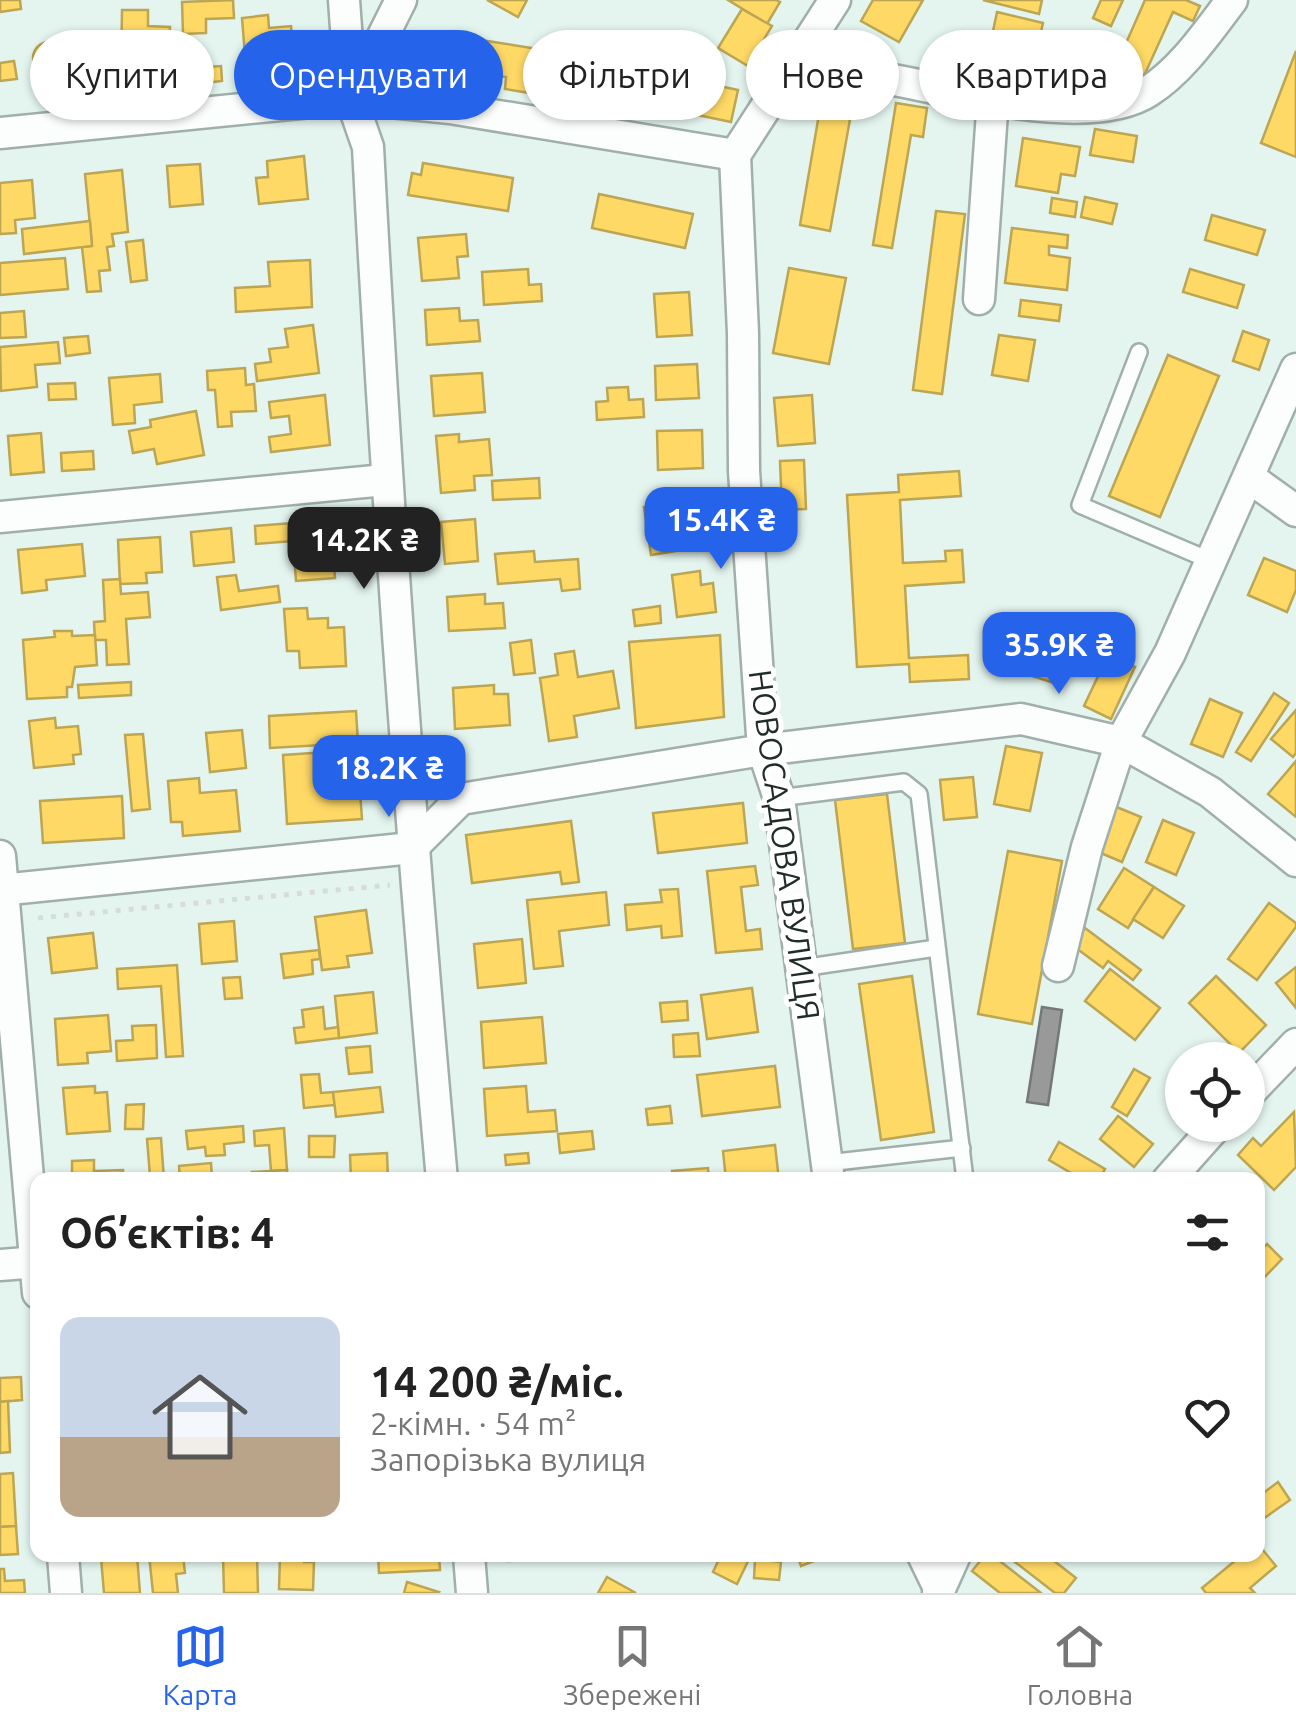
<!DOCTYPE html>
<html lang="uk">
<meta charset="utf-8">
<style>
body{margin:0;font-family:Ubuntu,sans-serif;background:#f6f6f6;color:#222;height:100vh;display:flex;flex-direction:column;font-size:38px;white-space:nowrap}
*{box-sizing:border-box;margin:0}
p{font-size:32px;color:#767676}
.icon{flex:none;width:55px;height:55px;fill:none;stroke:currentColor;stroke-width:2;stroke-linecap:round;stroke-linejoin:round}
.map{position:relative;flex:1;overflow:hidden}
.panel{position:absolute;left:30px;top:1172px;width:1235px;height:390px;display:flex;flex-direction:column;background:#fff;border-radius:20px;box-shadow:0 2px 8px #0004}
.panel>*{flex:none}
.top-card{position:absolute;left:30px;top:30px;width:1238px;height:90px;display:flex;gap:20px}
.controls{position:absolute;left:1165px;top:1042px;display:grid;gap:20px}
.controls a{display:grid;place-items:center;width:100px;height:100px;border-radius:50%;background:#fff;box-shadow:0 2px 8px #0004;font-size:50px}
.price{position:absolute;translate:-50% -85px;padding:0 22px;border-radius:20px;background:#2563eb;color:#fff;font-size:32px;line-height:65px;filter:drop-shadow(0 2px 5px #0008)}
.price::after{content:'';position:absolute;left:50%;top:60px;width:30px;height:22px;margin-left:-15px;background:inherit;clip-path:polygon(0 0,100% 0,50% 100%)}
.price.active{background:#222;color:#fff}
ul{padding:0;list-style:none}
li{display:flex;align-items:center;gap:30px;height:250px;padding:0 30px}
li+li{border-top:2px solid #e0e0e0}
li span{display:grid;place-items:center;flex:none;width:280px;height:200px;border-radius:20px;color:#555}
li>.icon{margin-inline-start:auto}
span .icon{width:120px;height:120px;fill:#fffc;stroke-width:1}
li b{font-size:42px}
h2{display:flex;justify-content:space-between;align-items:center;height:120px;padding:0 30px;font-size:42px}
.pill{padding:0 35px;border-radius:45px;background:#fff;box-shadow:0 2px 8px #0004;font-size:35px;line-height:90px}
.pill.active{background:#2563eb;color:#fff}
.tab-bar{display:flex;justify-content:space-around;align-items:center;height:140px;border-top:2px solid #e0e0e0;background:#fff;font-size:28px;color:#767676}
.tab-bar a{display:grid;justify-items:center;gap:5px}
.tab-bar .active{color:#2563eb}
.map>svg:first-child{display:block}
</style>
<div class="map">
<svg width="1296" height="1593" viewBox="0 0 1296 1593">
<rect width="100%" height="100%" fill="#e4f5ef"/>
<g fill="#ffd966" stroke="#bca553" stroke-width="2.5">
<path d="M0,0h20l1,9 -21,3z"/>
<path d="M233,0l1,18 -28,1v14l-23,1 -1,-32z"/>
<path d="M487,0h40l-9,17z"/>
<path d="M728,0h48l4,2 -13,22z"/>
<path d="M873,0h50l-24,42 -38,-21z"/>
<path d="M983,0h59l-3,14z"/>
<path d="M1101,0h22l-12,26 -18,-8z"/>
<path d="M1145,0h41l14,6 -7,15 -20,-9 -29,64 -12,-5 -4,11 -16,-7z"/>
<path d="M742,9l30,17 -24,40 -30,-18z"/>
<path d="M122,10h26v16l22,1 -1,24h17v23l-65,-1z"/>
<path d="M997,12l46,11 -11,47 -45,-10z"/>
<path d="M268,15l1,13 22,-2 3,38 -48,4 -4,-50z"/>
<path d="M1069,32l32,8 -11,42 -32,-8z"/>
<path d="M449,35l89,14 -2,15 8,1 -2,17 -11,-2 -2,13 -24,-4 1,-12 -61,-9z"/>
<path d="M955,38l18,4 -7,31 -19,-5z"/>
<circle cx="49" cy="58" r="16"/>
<path d="M1296,51v106l-35,-14z"/>
<path d="M14,61l3,18 -17,2v-18z"/>
<path d="M569,65l33,6 -7,35 -33,-5z"/>
<path d="M221,66l1,15 -27,3 -2,-16z"/>
<path d="M626,66l112,24 -7,32 -91,-19 -3,12 -20,-4z"/>
<path d="M823,91l31,6 -24,134 -30,-6z"/>
<path d="M896,103l31,5 -4,29 -12,-2 -19,113 -19,-3z"/>
<path d="M1095,129l42,7 -4,26 -43,-7z"/>
<path d="M1023,138l57,9 -5,29 -14,-2 -3,19 -42,-7z"/>
<path d="M304,156l4,43 -49,5 -3,-26 12,-1 -1,-16z"/>
<path d="M423,163l90,15 -5,33 -100,-16 4,-22 9,2z"/>
<path d="M200,164l3,40 -33,3 -3,-41z"/>
<path d="M122,170l6,62 -16,2 2,12 -7,1 3,23 -11,1 2,20 -14,1 -5,-45 10,-1 -7,-72z"/>
<path d="M32,180l3,38 -20,2 1,13 -16,1v-51z"/>
<path d="M599,194l94,20 -8,34 -93,-20z"/>
<path d="M1085,197l32,7 -5,20 -31,-7z"/>
<path d="M1052,198l25,4 -2,15 -25,-4z"/>
<path d="M936,211l29,3 -23,180 -29,-4z"/>
<path d="M1212,215l53,15 -8,25 -52,-15z"/>
<path d="M90,221l2,25 -68,8 -2,-25z"/>
<path d="M1012,228l56,7 -1,13 -18,-2v9l21,3 -3,32 -62,-7z"/>
<path d="M466,234l2,22 -11,1 2,21 -37,3 -4,-43z"/>
<path d="M143,240l4,40 -16,2 -5,-40z"/>
<path d="M65,258l3,31 -68,6v-32z"/>
<path d="M310,260l2,47 -76,5 -1,-24 35,-2 -2,-24z"/>
<path d="M789,268l57,10 -17,86 -56,-11z"/>
<path d="M528,269l1,16 12,-1 1,17 -58,4 -2,-33z"/>
<path d="M1190,269l54,16 -7,23 -54,-16z"/>
<path d="M689,292l3,43 -35,2 -3,-43z"/>
<path d="M1021,300l40,5 -2,16 -40,-5z"/>
<path d="M459,308l1,13 18,-1 2,21 -53,4 -2,-35z"/>
<path d="M24,311l2,26 -26,1v-25z"/>
<path d="M313,325l6,48 -62,8 -2,-17 16,-2 -2,-13 19,-2 -3,-18z"/>
<path d="M1243,331l26,9 -10,30 -26,-9z"/>
<path d="M999,335l36,5 -7,41 -36,-6z"/>
<path d="M88,336l2,17 -24,3 -2,-18z"/>
<path d="M58,342l2,21 -25,2 2,22 -36,4 -1,-44z"/>
<path d="M1168,355l51,21 -59,141 -51,-21z"/>
<path d="M697,364l2,34 -43,2 -1,-34z"/>
<path d="M245,368l1,17 8,-1 2,27 -25,1 1,14 -14,1 -3,-37h-7l-1,-19z"/>
<path d="M482,373l3,39 -51,4 -3,-40z"/>
<path d="M160,374l2,28 -28,3 1,18 -22,2 -4,-47z"/>
<path d="M75,383l1,16 -27,1 -1,-16z"/>
<path d="M628,387l1,13 14,-1 1,18 -47,3 -1,-18 12,-1 -1,-13z"/>
<path d="M325,395l5,50 -59,7 -2,-15 22,-3 -2,-18 -18,2 -2,-16z"/>
<path d="M812,395l3,48 -37,3 -4,-48z"/>
<path d="M196,411l8,44 -47,9 -3,-15 -21,4 -4,-22 22,-4 -1,-7z"/>
<path d="M702,430l1,38 -45,2 -1,-39z"/>
<path d="M41,433l3,39 -33,3 -3,-39z"/>
<path d="M459,434v8l30,-3 3,36 -18,1 1,14 -34,3 -5,-57z"/>
<path d="M93,451l1,18 -32,2 -1,-18z"/>
<path d="M804,460l2,49 -24,1 -2,-49z"/>
<path d="M959,471l2,25 -61,4 3,63 43,-2 -1,-10 17,-1 2,32 -59,4 4,72 59,-3 1,24 -59,3 -1,-18 -52,3 -10,-172 52,-3 -1,-17z"/>
<path d="M539,478l1,20 -47,2 -1,-19z"/>
<path d="M706,498l7,47 -62,10 -7,-48z"/>
<path d="M475,519l3,42 -33,3 -4,-42z"/>
<path d="M331,520l4,58 -39,3 -3,-40 -37,3 -1,-18z"/>
<path d="M231,528l3,34 -40,4 -3,-34z"/>
<path d="M160,537l2,35 -16,1 1,10 -27,1 -2,-44z"/>
<path d="M82,544l3,32 -39,4 1,10 -25,3 -4,-43z"/>
<path d="M534,551l1,11 43,-3 2,30 -18,2 -2,-12 -62,5 -3,-30z"/>
<path d="M1264,558l32,13v19l-9,22 -39,-17z"/>
<path d="M700,571l1,14 12,-2 3,29 -39,5 -5,-42z"/>
<path d="M236,575l3,16 39,-5 2,16 -59,8 -4,-33z"/>
<path d="M120,579l1,15 27,-2 2,25 -24,2 3,45 -22,1 -1,-25h-11l-1,-18 11,-1 -2,-41z"/>
<path d="M485,594v10l18,-1 2,25 -56,3 -2,-34z"/>
<path d="M660,606l1,17 -26,3 -2,-16z"/>
<path d="M307,608l1,11 20,-1v10l16,-1 2,39 -46,2 -1,-17h-12l-3,-42z"/>
<path d="M1049,624l27,9 -16,52 -28,-9z"/>
<path d="M54,631h18v5l23,-1 2,30 -22,2 -3,20h-5v10l-40,2 -4,-59 32,-3z"/>
<path d="M720,635l4,82 -88,11 -7,-86z"/>
<path d="M531,640l4,33 -21,2 -4,-32z"/>
<path d="M574,651l4,26 35,-6 6,37 -45,8 3,21 -28,4 -9,-63 18,-3 -3,-21z"/>
<path d="M1108,655l27,12 -24,52 -27,-13z"/>
<path d="M131,682v13l-52,3 -1,-13z"/>
<path d="M494,685v9h14l2,31 -55,4 -2,-41z"/>
<path d="M1274,693l15,10 -38,58 -15,-9z"/>
<path d="M1210,699l32,14 -19,44 -32,-13z"/>
<path d="M1296,710v43l-3,4 -22,-18z"/>
<path d="M356,711l2,32 -88,5 -1,-32z"/>
<path d="M55,718l1,10 22,-2 3,28 -8,1 1,9 -40,4 -5,-47z"/>
<path d="M242,730l4,38 -36,4 -4,-39z"/>
<path d="M143,734l7,75 -18,2 -7,-76z"/>
<path d="M1006,746l36,7 -12,58 -36,-7z"/>
<path d="M357,750l5,69 -75,5 -4,-69z"/>
<path d="M1296,761v56l-28,-23z"/>
<path d="M973,777l4,40 -33,3 -4,-40z"/>
<path d="M199,778l1,15 36,-3 4,41 -57,5 -1,-14h-11l-3,-41z"/>
<path d="M887,794l18,149 -52,6 -18,-149z"/>
<path d="M122,796l2,42 -81,5 -3,-42z"/>
<path d="M743,803l4,40 -89,10 -5,-40z"/>
<path d="M1114,806l27,11 -19,45 -26,-11z"/>
<path d="M1163,820l31,13 -18,42 -30,-13z"/>
<path d="M571,821l8,61 -17,2 -2,-12 -88,11 -6,-48z"/>
<path d="M1008,851l54,10 -30,163 -54,-10z"/>
<path d="M755,866l3,19 -17,2 5,44 14,-2 2,20 -46,4 -9,-82z"/>
<path d="M1124,868l30,19 -26,41 -30,-19z"/>
<path d="M1154,887l30,19 -21,32 -30,-19z"/>
<path d="M678,889l4,47 -20,2 -1,-12 -34,4 -2,-25 37,-3 -2,-12z"/>
<path d="M606,892l3,33 -50,6 4,35 -29,3 -7,-69z"/>
<path d="M1269,903l27,20v4l-39,53 -29,-21z"/>
<path d="M366,910l6,43 -25,3 2,11 -27,3 -7,-53z"/>
<path d="M234,921l3,40 -35,3 -3,-40z"/>
<path d="M1085,928l56,42 -8,10 -25,-19 -5,7 -31,-23z"/>
<path d="M93,933l4,35 -45,5 -4,-35z"/>
<path d="M522,939l4,44 -48,5 -4,-44z"/>
<path d="M319,950l1,9 -8,1 1,14 -29,4 -3,-24z"/>
<path d="M177,965l6,91 -17,1 -5,-71 -43,3 -1,-20z"/>
<path d="M1296,967v41l-20,-25z"/>
<path d="M1110,969l50,39 -25,32 -50,-39z"/>
<path d="M912,976l22,156 -53,8 -22,-156z"/>
<path d="M1216,976l50,49 -27,28 -50,-50z"/>
<path d="M240,977l2,21 -17,1 -2,-21z"/>
<path d="M752,988l6,44 -51,7 -6,-44z"/>
<path d="M373,992l4,41 -38,5 -4,-42z"/>
<path d="M687,1001l1,19 -26,2 -2,-19z"/>
<path d="M323,1007l2,22 13,-2 1,11 -43,5 -2,-15 10,-1 -2,-17z"/>
<path d="M108,1015l3,36 -24,2 1,10 -30,2 -3,-46z"/>
<path d="M542,1017l4,46 -62,5 -3,-46z"/>
<path d="M156,1025l1,33 -40,3 -1,-20 17,-1 -1,-14z"/>
<path d="M698,1033l2,23 -26,1 -1,-22z"/>
<path d="M370,1046l2,26 -23,2 -3,-26z"/>
<path d="M775,1066l5,41 -78,9 -5,-41z"/>
<path d="M1134,1069l16,9 -23,38 -15,-9z"/>
<path d="M319,1074l2,19 12,-1 2,13 -31,3 -3,-33z"/>
<path d="M95,1086v7l12,-1 3,39 -43,3 -4,-46z"/>
<path d="M526,1086l2,26 27,-2 2,21 -70,5 -3,-47z"/>
<path d="M380,1087l3,25 -47,5 -3,-25z"/>
<path d="M144,1104l-1,25h-18l1,-24z"/>
<path d="M670,1106l2,17 -24,2 -2,-16z"/>
<path d="M1294,1112l2,55 -22,23 -36,-35 15,-17 8,8z"/>
<path d="M1118,1116l35,28 -19,23 -34,-28z"/>
<path d="M243,1126l1,16 -20,2 1,11 -19,1 -1,-9 -17,2 -2,-18z"/>
<path d="M284,1128l3,42 -16,1 -2,-26 -14,1 -1,-15z"/>
<path d="M592,1131l2,18 -34,4 -2,-19z"/>
<path d="M309,1136h26l-1,21h-25z"/>
<path d="M161,1138l3,42h-26v-3l12,-1 -3,-37z"/>
<path d="M1059,1142l46,27 -6,11h-16l-34,-20z"/>
<path d="M775,1145l4,35h-53l-3,-29z"/>
<path d="M387,1153l1,27h-37l-1,-25z"/>
<path d="M528,1153l1,10 -23,2 -1,-10z"/>
<path d="M94,1160v11l29,-1v10h-51v-19z"/>
<path d="M211,1163l1,14 10,-1v4h-42l-1,-14z"/>
<path d="M708,1168l1,12h-36l-1,-9z"/>
<path d="M287,1170v10h-34l-1,-8z"/>
<path d="M1267,1244l15,15 -24,25v-31z"/>
<path d="M21,1377l1,23 -22,2v-24z"/>
<path d="M8,1401l2,51 -10,1v-51z"/>
<path d="M13,1473l3,53 -16,1v-53z"/>
<path d="M1278,1482l12,18 -27,19 -5,-8v-14z"/>
<path d="M16,1526l2,28 -18,1v-28z"/>
<path d="M1258,1544l18,22 -26,22 5,5h-49l-4,-5 40,-33h16z"/>
<path d="M137,1555l3,38h-36l-3,-35z"/>
<path d="M149,1555h34l2,18 -9,1 2,19h-25z"/>
<path d="M223,1555h34l1,38h-34z"/>
<path d="M280,1555h24v7h10l-1,28 -34,-1z"/>
<path d="M378,1555h61l1,15 -61,3z"/>
<path d="M506,1555h30v5l-29,1z"/>
<path d="M721,1555h30l-14,29 -24,-12z"/>
<path d="M797,1555h32l-28,11z"/>
<path d="M985,1555h7l49,38h-41l-28,-22z"/>
<path d="M1006,1555h51l-4,5 23,18 -12,15h-9z"/>
<path d="M755,1559l26,3 -2,18 -25,-2z"/>
<path d="M0,1569h4l1,12 19,-1 1,13h-25z"/>
<path d="M607,1577l29,16h-38z"/>
<path d="M407,1582l32,10 -1,1h-34z"/>
</g>
<path fill="#999" stroke="#747877" stroke-width="2.5" d="M1042,1007l20,3 -14,95 -21,-3z"/>
<g fill="none" stroke-linecap="round" stroke-linejoin="round">
<g stroke="#a1afaa" stroke-width="20">
<g id="lane">
<path d="M1139,352l-59,153 129,55"/>
<path d="M779,798l125,-16 15,12 46,386"/>
<path d="M802,968l134,-20"/>
<path d="M827,1163l135,-15"/>
</g>
</g>
<g stroke="#a1afaa" stroke-width="35">
<g id="street">
<path d="M344,0l7,98 17,49c18,345 43,689 74,1033"/>
<path d="M793,68c28,3 57,4 84,9 70,11 211,54 272,14 34,-22 59,-60 83,-91"/>
<path d="M353,96l48,-96"/>
<path d="M0,133l351,-35 99,10 285,47"/>
<path d="M979,299l14,-201"/>
<path d="M1250,478l46,33"/>
<path d="M0,517l385,-37"/>
<path d="M0,856l38,437"/>
<path d="M0,890l412,-42 49,-49 302,-49 258,-31 100,23 89,50 86,69"/>
<path d="M1058,966l29,-119 34,-105 49,-89 126,-284"/>
<path d="M1248,1094l48,-50"/>
<path d="M829,1180l-50,-382 -16,-48 -19,-279 -1,-138 -8,-178 100,-155"/>
<path d="M1168,1180l49,-55"/>
<path d="M0,1265l38,-3"/>
<path d="M63,1555l3,38"/>
<path d="M469,1555l3,38"/>
<path d="M923,1555l16,33"/>
<path d="M938,1593l17,-38"/>
</g>
</g>
<path stroke="#d6dcdb" stroke-width="5" stroke-dasharray="5 8" stroke-linecap="butt" d="M38,918l352,-33"/>
<use href="#lane" stroke="#fbfefd" stroke-width="15"/>
<use href="#street" stroke="#fbfefd" stroke-width="30"/>
</g>
<g text-anchor="middle" stroke-width="10" stroke-linejoin="round" paint-order="stroke">
<g font-size="32" fill="#1f2c28" stroke="#fff">
<text transform="translate(784 845) rotate(82)" y="11">НОВОСАДОВА ВУЛИЦЯ</text>
</g>
</g>
</svg>
<div class="controls">
<a><svg class="icon" aria-label="locate" viewBox="0 0 24 24"><circle cx="12" cy="12" r="6"/><path d="M12 2v4M12 18v4M2 12h4M18 12h4"/></svg></a>
</div>
<b class="price" style="left:721px;top:572px">15.4K ₴</b>
<b class="price active" style="left:364px;top:592px">14.2K ₴</b>
<b class="price" style="left:1059px;top:697px">35.9K ₴</b>
<b class="price" style="left:389px;top:820px">18.2K ₴</b>
<div class="top-card">
<a class="pill">Купити</a>
<a class="pill active">Орендувати</a>
<a class="pill">Фільтри</a>
<a class="pill">Нове</a>
<a class="pill">Квартира</a>
</div>
<section class="panel">
<h2>Об’єктів: 4<svg class="icon" aria-label="filters" viewBox="0 0 24 24"><path d="M4 7h16M4 17h16"/><circle cx="9" cy="7" r="2"/><circle cx="15" cy="17" r="2"/></svg></h2>
<ul>
<li><span style="background:linear-gradient(#c9d6e8 60%,#b9a48a 0)"><svg class="icon" aria-label="home" viewBox="0 0 24 24"><path d="M3 11l9-7 9 7M6 9v11h12V9"/></svg></span><div><b>14 200 ₴/міс.</b><p>2-кімн. · 54 m²</p><p>Запорізька вулиця</p></div><svg class="icon" aria-label="heart" viewBox="0 0 24 24"><path d="M12 20l-8-8c-3-5 5-10 8-4 3-6 11-1 8 4z"/></svg></li>
</ul>
</section>
</div>
<nav class="tab-bar">
<a class="active"><svg class="icon" aria-label="map" viewBox="0 0 24 24"><path d="M3 6l6-2 6 2 6-2v14l-6 2-6-2-6 2zM9 4v14M15 6v14"/></svg>Карта</a>
<a><svg class="icon" aria-label="saved" viewBox="0 0 24 24"><path d="M7 4h10v16l-5-4-5 4z"/></svg>Збережені</a>
<a><svg class="icon" aria-label="home" viewBox="0 0 24 24"><path d="M3 11l9-7 9 7M6 9v11h12V9"/></svg>Головна</a>
</nav>
